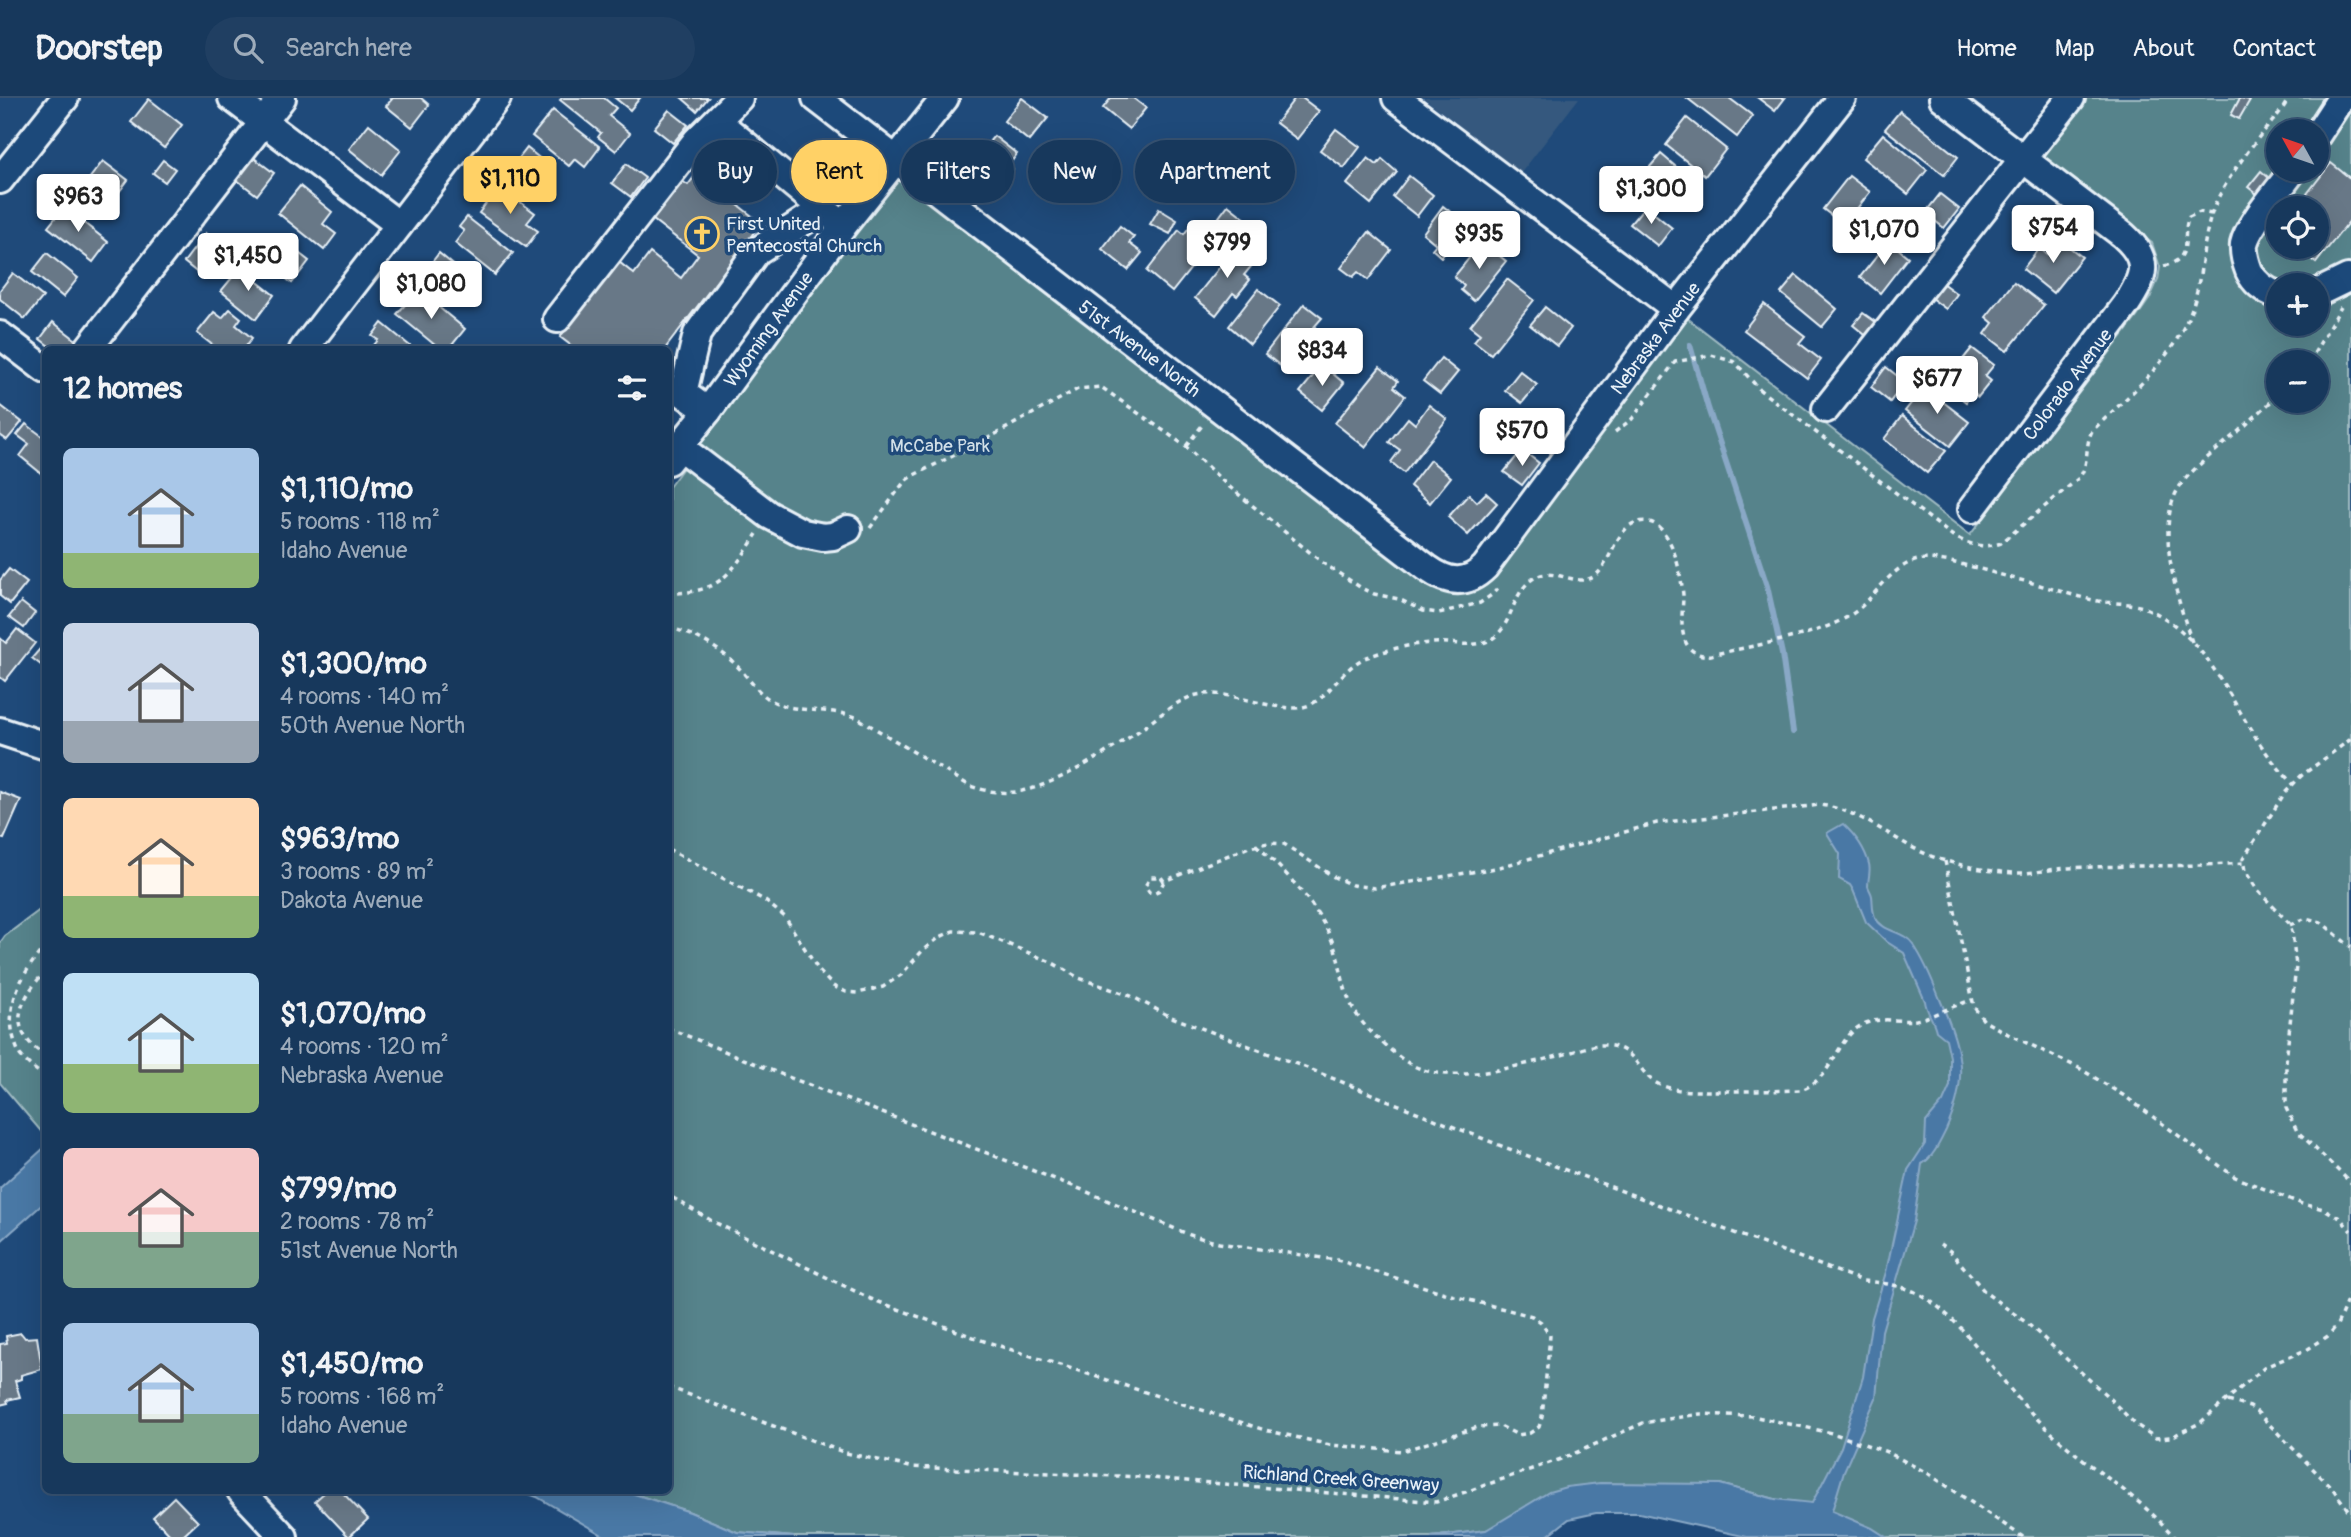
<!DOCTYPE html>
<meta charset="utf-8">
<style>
body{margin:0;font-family:Pangolin,sans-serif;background:#203f62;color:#f1f3f6;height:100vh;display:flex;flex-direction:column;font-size:26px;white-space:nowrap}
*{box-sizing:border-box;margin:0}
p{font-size:23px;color:#9eacbb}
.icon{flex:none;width:38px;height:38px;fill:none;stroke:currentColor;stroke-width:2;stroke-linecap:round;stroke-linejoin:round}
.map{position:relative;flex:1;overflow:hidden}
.panel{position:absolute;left:42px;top:248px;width:630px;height:1148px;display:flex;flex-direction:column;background:#17385c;border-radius:10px;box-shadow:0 7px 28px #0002,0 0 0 2px #365272}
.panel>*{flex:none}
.top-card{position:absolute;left:693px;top:42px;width:665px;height:63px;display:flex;gap:14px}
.needle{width:46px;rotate:310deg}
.controls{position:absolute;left:2266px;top:21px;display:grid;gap:14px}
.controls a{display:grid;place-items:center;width:63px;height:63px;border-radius:50%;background:#17385c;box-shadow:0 7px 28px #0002,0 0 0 2px #365272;font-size:35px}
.price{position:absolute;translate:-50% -60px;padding:0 16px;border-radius:7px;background:#fff;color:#222;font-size:23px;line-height:46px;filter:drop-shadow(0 2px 4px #0008)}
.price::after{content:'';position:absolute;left:50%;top:42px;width:21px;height:16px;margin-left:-10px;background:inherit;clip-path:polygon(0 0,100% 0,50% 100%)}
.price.on{background:#ffd166;color:#111}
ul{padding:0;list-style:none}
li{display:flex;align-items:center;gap:21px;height:175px;padding:0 21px}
li span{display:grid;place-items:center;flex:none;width:196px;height:140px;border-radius:10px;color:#555}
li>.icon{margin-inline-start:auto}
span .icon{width:84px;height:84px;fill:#fffc;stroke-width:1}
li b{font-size:30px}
h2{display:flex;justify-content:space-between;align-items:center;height:84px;padding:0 21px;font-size:30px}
.pill{padding:0 24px;border-radius:32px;background:#17385c;box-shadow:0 7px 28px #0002,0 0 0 2px #365272;font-size:24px;line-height:63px}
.pill.on{background:#ffd166;color:#111}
header{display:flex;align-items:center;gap:42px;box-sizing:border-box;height:98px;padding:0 35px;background:#17385c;border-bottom:2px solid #365272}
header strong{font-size:33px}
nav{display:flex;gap:38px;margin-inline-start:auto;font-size:24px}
.search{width:490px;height:63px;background:#203f62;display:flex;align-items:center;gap:18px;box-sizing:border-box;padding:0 24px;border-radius:38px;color:#9eacbb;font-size:26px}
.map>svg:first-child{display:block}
</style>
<header>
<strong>Doorstep</strong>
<div class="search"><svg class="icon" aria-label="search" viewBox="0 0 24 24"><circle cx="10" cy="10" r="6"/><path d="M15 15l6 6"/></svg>Search here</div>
<nav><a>Home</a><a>Map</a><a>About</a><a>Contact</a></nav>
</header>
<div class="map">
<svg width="2351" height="1439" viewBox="0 0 2351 1439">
<rect width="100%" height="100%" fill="#1f4a7a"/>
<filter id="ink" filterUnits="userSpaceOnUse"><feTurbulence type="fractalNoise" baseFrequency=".0143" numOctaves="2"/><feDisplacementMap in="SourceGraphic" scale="14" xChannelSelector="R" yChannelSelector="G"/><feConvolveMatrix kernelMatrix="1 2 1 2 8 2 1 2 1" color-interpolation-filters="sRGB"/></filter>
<g filter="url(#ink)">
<path fill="#35587e" d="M1424,0h155l-58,75z"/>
<g fill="#56838b" stroke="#9fbac2" stroke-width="2" fill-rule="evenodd">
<path d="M2078,0h273v1439h-516l-12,-18 -48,-20 -55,-15 -234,46 -55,7h-637l-57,-5 -47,-20 -65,-21h43l1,-1004 228,-309 313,237 241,177 150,-166 86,-108 283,217 167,-218 13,-19 8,-18 2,-13 -8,-24 -117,-91zM2278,33h39v39h-39zM2278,110h39v39h-39zM2278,187h39v39h-39zM2278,264h39v39h-39z"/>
<path d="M45,808v230l-45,-53v-140l5,-7z"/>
</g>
<g fill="#4a78a5" stroke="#89a8c6" stroke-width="2">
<path d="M1843,726c12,11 22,25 26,40 2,7 -1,14 -1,22 1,4 3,5 4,10 1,7 0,13 3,21 8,16 28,13 38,27 11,16 19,35 26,53 22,52 31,79 7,133 -6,12 -13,28 -24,34l-8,57 -32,110 -6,67 -32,73 -12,40 40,17 14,9h-139l-108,-24h-43l-27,6 -23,18h-115l55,-7 63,-38 17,-5 34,-4 120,1 55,15 37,4 29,-56 22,-70 9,-59 14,-46 22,-102 17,-26 1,-22 17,-20 7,-16v-29l-4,-18 -10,-8c-2,-11 -10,-19 -11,-30l-21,-48 -17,-11 -21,-20 -13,-32 -3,-5 -11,-6 1,-25 -13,-21z"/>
<path d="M45,1049v55l-45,40v-54z"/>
<path d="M521,1393h104l65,21 47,20 57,5h-188l-69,-40z"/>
</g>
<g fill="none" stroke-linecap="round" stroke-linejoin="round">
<path stroke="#89a8c6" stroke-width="6" d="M1690,247l18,63 59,178 15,68 11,78"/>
</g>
<g fill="#677887" stroke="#e8f1f8" stroke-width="2">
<path d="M390,0h31l8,7 -17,22 -26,-21 6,-7z"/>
<path d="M562,0h42l12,10 -7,8 21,17 -14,18 -18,-14 3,-4 -41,-33z"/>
<path d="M615,0h25l-10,12z"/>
<path d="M682,0h26l-11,13z"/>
<path d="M1022,0l26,20 -19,23 -25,-20z"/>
<path d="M1111,0h22l13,10 -17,21 -26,-21z"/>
<path d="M1295,0h7l17,13 -22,28 -21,-16z"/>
<path d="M1687,0h42l24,18 -16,21z"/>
<path d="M1758,0h27l-10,13z"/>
<path d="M2240,0l10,2 -11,19 -8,-4z"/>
<path d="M149,1l33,26 -18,23 -33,-26z"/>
<path d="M553,12l47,37 -15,20 -10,-8 -6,7 -37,-30z"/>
<path d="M669,12l19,15 -15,18 -19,-15z"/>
<path d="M1900,13l58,46 -14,18 -59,-46z"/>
<path d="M1687,20l39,31 -21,27 -39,-31z"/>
<path d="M369,26l32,26 -20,25 -32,-26z"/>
<path d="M1336,31l24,18 -16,21 -24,-18z"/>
<path d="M1883,36l44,36 -19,24 -45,-36z"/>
<path d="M994,38l23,18 -8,11 4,4 -7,10 -29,-23z"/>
<path d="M527,50l21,17 -21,27 -17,-14 7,-9 -4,-3z"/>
<path d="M1661,56l35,30 -18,21 -35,-30z"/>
<path d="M254,60l20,15 -17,22 -20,-15z"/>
<path d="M1368,60l9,7 5,-6 15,13 -26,32 -24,-20z"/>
<path d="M163,62l12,9 -10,13 -12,-9z"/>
<path d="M103,63l25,19 -21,28 -25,-20z"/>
<path d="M2331,65l20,16v40l-35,44 -21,-16h22v-39h-21z"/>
<path d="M626,66l19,14 -14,19 -19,-14z"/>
<path d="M2261,73l8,7 -12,16 -9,-7z"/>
<path d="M697,75l64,50 -97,127h-87l-17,-13 59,-75 15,12 16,-21 31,25 17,-23 -46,-36 30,-38 6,4z"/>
<path d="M1409,78l24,19 -16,21 -24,-19z"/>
<path d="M1849,78l21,16 -26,33 -21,-16z"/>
<path d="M300,88l32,26 -9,12 13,10 -12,16 -46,-37z"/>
<path d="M499,88l36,27 -8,10 11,8 -12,16 -47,-34z"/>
<path d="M1940,96l19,15 -15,19 -19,-15z"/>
<path d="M1228,107l19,15 -10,12 -18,-15z"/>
<path d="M1443,108l24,19 -26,32 -9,-8 4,-5 -13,-11z"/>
<path d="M1645,108l27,22 -14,18 -28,-22z"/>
<path d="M64,109l44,35 -15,20 -45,-35z"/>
<path d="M1159,111l18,11 -7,14 -20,-10z"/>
<path d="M467,119l46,36 -18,22 -40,-32 9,-12 -5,-4z"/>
<path d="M1191,127l14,11 -9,11 7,6 -31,39 -25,-21 32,-41 5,4z"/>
<path d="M1120,128l14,11 -5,6 13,10 -14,17 -26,-21z"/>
<path d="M1369,134l22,18 -23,30 -10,-8 -5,5 -12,-9z"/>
<path d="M206,135l21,16 -23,29 -20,-16z"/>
<path d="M2059,141l23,18 -29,36 -30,-24 16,-21 8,6z"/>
<path d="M282,142l27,21 -17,22 -30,-23 10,-13 3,2z"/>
<path d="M1889,143l19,16 -28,36 -20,-16z"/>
<path d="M1482,144l24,19 -32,40 -13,-11 3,-4 -10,-9z"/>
<path d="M1239,145l19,15 -14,17 6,5 -13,16 -4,-3 -17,22 -21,-17z"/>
<path d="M47,155l31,25 -15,19 -31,-25z"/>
<path d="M439,155l30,25 -17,21 -30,-24z"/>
<path d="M240,170l34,27 -18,24 -35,-28z"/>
<path d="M13,175l30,24 -18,22 -25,-20v-9z"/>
<path d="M1796,177l41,34 -15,18 -41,-34z"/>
<path d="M1507,181l27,21 -43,54 -17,-13 6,-7 -10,-8z"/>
<path d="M1938,182l19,14 -11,15 -19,-14z"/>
<path d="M2014,184l30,23 -37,46 -22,-17 8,-11 -7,-6z"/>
<path d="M1258,191l22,17 -30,38 -21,-18z"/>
<path d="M418,192l47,39 -17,21h-7l-44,-36z"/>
<path d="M1304,206l18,14 -8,9 8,6 -32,40 -25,-19z"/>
<path d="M1764,206l41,32 -6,7 22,17 -14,18 -63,-48z"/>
<path d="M1545,209l26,21 -14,18 -27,-21z"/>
<path d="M230,211l11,9 -5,7 16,13 -9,12h-24l-22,-17 17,-21 8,6z"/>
<path d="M1863,215l17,12 -10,14 -17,-14z"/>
<path d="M53,224l27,21 -6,7h-20l-14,-11z"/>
<path d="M382,225l33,27h-45l8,-10 -6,-4z"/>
<path d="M1972,250l22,17 -9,11 6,5 -13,16 -5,-4 -7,9 -23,-18z"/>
<path d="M1441,260l17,14 -18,22 -17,-13z"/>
<path d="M1322,267l22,18 -22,27 -22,-18z"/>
<path d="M1380,269l18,14 -4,6 11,9 -40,51 -30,-24z"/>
<path d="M1886,269l19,15 -15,20 -19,-15z"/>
<path d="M1520,273l17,14 -15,18 -17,-13z"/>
<path d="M1924,289l45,35 -19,24 -45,-35z"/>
<path d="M0,307l22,17 -15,18 -7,-5z"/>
<path d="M1429,307l18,14 -43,54 -13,-11 9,-12 -11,-8 19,-24 7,6z"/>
<path d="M1515,318l16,12 -11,15 -16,-13z"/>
<path d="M1902,318l44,35 -19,22 -43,-34z"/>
<path d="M26,326l20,15v30l-4,5 -22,-18 9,-12 -12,-9z"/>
<path d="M1522,352l17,13 -17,22 -18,-13z"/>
<path d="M1430,362l21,17 -21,26 -20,-17z"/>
<path d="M1486,395l11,10 -29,32 -20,-18 21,-23 8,8z"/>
<path d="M9,471l18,14 -17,21 -10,-8v-16z"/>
<path d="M21,504l14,11 -11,15 -15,-11z"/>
<path d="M17,531l18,14 -30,38 -5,-4v-39l6,5z"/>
<path d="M46,544v27l-14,-11z"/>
<path d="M0,694l21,8 -17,39 -4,-1z"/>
<path d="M21,1235l4,5 12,-1 5,32 -21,6v4l-6,2 5,16 -13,3 1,3 -8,2v-61l7,-1 -1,-7z"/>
<path d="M326,1393h15l27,28 -19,18 -34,-36z"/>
<path d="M174,1399l24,25 -16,15h-10l-19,-20z"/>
</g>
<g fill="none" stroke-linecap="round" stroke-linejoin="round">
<g stroke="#e8f1f8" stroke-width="32">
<g id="minor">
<path d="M232,0l167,127"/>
<path d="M816,0l611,470c21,15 39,18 58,-1l191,-258 166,-211"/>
<path d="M1396,0l280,211"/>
<path d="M1943,0l180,137c28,25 22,41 3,70l-154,204"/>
<path d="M717,23l117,97"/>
<path d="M2317,37l24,-37"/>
<path d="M0,82l65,-82"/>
<path d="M2317,195l31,-15"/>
<path d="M2278,197c-12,-4 -23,-11 -29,-24 -3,-8 -6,-18 -5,-27 4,-20 37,-56 49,-74"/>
<path d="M557,221l139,-178 43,-43"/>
<path d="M0,237l46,35"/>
<path d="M87,252l195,-252"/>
<path d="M303,252l194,-252"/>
<path d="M1826,311l245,-311"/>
<path d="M708,313l-25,-18 14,-59 60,-83 64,-41"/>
<path d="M680,349l89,68 34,18 20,4 10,-1 15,-7"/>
<path d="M668,363l40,-50 136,-186 101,-127"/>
<path d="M0,633l46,15"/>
<path d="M241,1393l43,46"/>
</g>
</g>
<g stroke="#e8f1f8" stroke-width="3.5" stroke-dasharray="5 5" stroke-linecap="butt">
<path d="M2164,168c31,-8 16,-29 25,-49l11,-5 12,2"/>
<path d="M2309,264l32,-55"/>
<path d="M1615,334l17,-13 43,-57 36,-7 24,7 25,28 193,146c16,9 31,13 48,7l78,-65c11,-15 5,-31 13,-47 39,-38 85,-74 102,-129 10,-34 8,-71 24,-104 12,-23 29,-46 45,-66 10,-11 19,-21 26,-34"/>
<path d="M1186,348l18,-23"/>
<path d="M870,430l35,-47 7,-5 69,-34 97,-53 23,-2 83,58 42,39 97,79 40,26 11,5 25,5 24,12 16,2 41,-10 13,-9 6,-7"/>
<path d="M668,495c51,1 63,-19 89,-59"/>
<path d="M668,530c25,4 53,21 70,39 12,12 22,30 39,36 22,10 54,5 79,14l114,69c17,6 35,8 52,5 36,-7 88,-40 118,-61 16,-11 34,-28 53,-34 32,-10 78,17 110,11 24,-5 38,-39 62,-49 20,-8 46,-14 67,-15 19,-2 41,6 58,-3 24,-13 20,-49 46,-63 22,-11 45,16 64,-6 12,-14 18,-45 38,-49 33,-8 43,51 45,73 0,13 -3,29 1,42 3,13 14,20 27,18 42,-10 101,-17 138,-39 25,-15 39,-49 69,-56 20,-5 75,13 98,19 28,6 55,17 82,22 17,3 36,1 52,9 57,27 79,90 113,138 9,13 20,25 30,37"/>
<path d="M2192,544c-14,-41 -39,-116 -12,-156 11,-16 28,-28 42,-41 20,-16 38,-33 56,-50"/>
<path d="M2351,641l-50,37 -17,18 -41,65 2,12 13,20 31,32 3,8 4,35 -10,96v46l11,23 54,52"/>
<path d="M1256,747c29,26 57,55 74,91 16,35 8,63 41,96 11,11 26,25 41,33 39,21 105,1 146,-9 14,-3 32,-12 46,-11 36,2 33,33 59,41 17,6 35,5 52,5 29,0 57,0 86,-1 34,-13 34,-51 61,-65 16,-9 37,-3 54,-5 16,-3 38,-15 56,-20"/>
<path d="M668,751l96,51 21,17 34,54 14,15 13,6 12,1 25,-6 18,-12 22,-25 17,-13 13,-6 25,1 73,30 28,16 52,18 38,20 133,50 202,81 359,134c24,2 46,5 66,19 36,26 58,61 86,95 11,13 24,26 37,38 39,37 87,62 122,104"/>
<path d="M1945,763l29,146 10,14 24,13 71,34 47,29 109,80 67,27 22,5 16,9 11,13"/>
<path d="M1164,783l-4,9 -7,3 -4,-1 -4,-6 6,-9h10l3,4 85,-34 19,-4 16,1 50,33 18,8 23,3 121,-20 161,-45 163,-18c48,6 80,44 126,56 21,6 56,13 79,12 14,-1 28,-4 42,-5 59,-3 118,-1 177,-5"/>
<path d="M2290,827l16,-7 15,4 30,25"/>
<path d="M46,847c-29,34 -46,69 -26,110 7,8 15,16 26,21"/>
<path d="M46,872c-27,31 -42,59 0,86"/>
<path d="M668,930l115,47 290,111 117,49 29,8 118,17 124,38 71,18 9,6 9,14 -8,81 -3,10 -9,6 -12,2 -18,-9 -22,1 -76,24 -72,-6 -65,-15 -281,-89 -113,-42 -159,-78 -44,-26"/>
<path d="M1940,1146l10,7 36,42 42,31 77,70 30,30 21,14 15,-1 29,-14 65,-56 43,-18 20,-13 9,-11 14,-34"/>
<path d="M668,1289l178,66 64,14 230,10 296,25 128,-44 79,-35 57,-9 52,2 80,17 55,19 42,22 94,63"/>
<path d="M2228,1303l22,6 7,5 76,77 18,25"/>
</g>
<use href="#minor" stroke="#1f4a7a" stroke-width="26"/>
</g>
</g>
<defs>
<g id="church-ring" transform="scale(1.75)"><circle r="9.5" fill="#1f4a7a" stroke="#ffd166" stroke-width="1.5"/><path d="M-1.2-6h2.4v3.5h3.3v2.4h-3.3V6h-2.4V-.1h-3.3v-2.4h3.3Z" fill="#ffd166"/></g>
</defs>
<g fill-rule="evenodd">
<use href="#church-ring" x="702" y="136"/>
</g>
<g text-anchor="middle" stroke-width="7" stroke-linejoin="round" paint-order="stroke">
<g font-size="19" fill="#e8f1f8" stroke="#1f4a7a" text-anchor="start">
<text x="726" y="132">First United<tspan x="726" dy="22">Pentecostal Church</tspan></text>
</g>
<g font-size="19" fill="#e8f1f8" stroke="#1f4a7a">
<text transform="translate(768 231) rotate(-54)" y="7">Wyoming Avenue</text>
<text transform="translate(1655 240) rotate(-53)" y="7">Nebraska Avenue</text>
<text transform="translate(1140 250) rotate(37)" y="7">51st Avenue North</text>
<text transform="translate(2067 286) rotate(-53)" y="7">Colorado Avenue</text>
<text transform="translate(1341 1380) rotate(4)" y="7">Richland Creek Greenway</text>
</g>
<g font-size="19" fill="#d2e0e8" stroke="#1f4a7a">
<text x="940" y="354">McCabe Park</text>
</g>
</g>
</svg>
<div class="controls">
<a><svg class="needle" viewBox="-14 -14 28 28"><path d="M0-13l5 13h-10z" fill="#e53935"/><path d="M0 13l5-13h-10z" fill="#9eacbb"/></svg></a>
<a><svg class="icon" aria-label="locate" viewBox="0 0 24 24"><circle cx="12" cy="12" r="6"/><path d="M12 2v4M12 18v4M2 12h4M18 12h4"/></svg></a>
<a>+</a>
<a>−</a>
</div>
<b class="price on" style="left:510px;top:118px">$1,110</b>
<b class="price" style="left:1651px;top:128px">$1,300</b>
<b class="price" style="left:78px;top:136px">$963</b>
<b class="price" style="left:2053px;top:167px">$754</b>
<b class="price" style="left:1884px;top:169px">$1,070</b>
<b class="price" style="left:1479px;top:173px">$935</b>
<b class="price" style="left:1227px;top:182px">$799</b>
<b class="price" style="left:248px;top:195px">$1,450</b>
<b class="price" style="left:431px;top:223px">$1,080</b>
<b class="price" style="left:1322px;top:290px">$834</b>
<b class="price" style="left:1937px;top:318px">$677</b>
<b class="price" style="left:1522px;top:370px">$570</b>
<div class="top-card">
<a class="pill">Buy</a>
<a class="pill on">Rent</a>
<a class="pill">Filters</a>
<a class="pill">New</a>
<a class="pill">Apartment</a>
</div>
<section class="panel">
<h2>12 homes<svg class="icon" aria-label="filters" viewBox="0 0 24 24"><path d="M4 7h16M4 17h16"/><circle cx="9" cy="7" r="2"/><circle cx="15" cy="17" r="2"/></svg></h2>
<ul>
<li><span style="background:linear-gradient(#a9c7e8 75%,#8fb573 0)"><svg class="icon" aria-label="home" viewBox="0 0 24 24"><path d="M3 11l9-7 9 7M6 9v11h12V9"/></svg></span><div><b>$1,110/mo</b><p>5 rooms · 118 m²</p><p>Idaho Avenue</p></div></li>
<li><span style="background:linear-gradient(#c9d6e8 70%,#9aa5b1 0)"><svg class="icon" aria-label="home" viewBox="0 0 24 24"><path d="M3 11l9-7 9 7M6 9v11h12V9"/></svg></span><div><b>$1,300/mo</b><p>4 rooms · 140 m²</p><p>50th Avenue North</p></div></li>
<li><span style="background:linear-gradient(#ffd9b3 70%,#8fb573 0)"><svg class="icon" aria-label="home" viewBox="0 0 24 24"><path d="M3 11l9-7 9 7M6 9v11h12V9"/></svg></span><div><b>$963/mo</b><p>3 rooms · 89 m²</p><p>Dakota Avenue</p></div></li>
<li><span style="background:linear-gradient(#bfe0f5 65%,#8fb573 0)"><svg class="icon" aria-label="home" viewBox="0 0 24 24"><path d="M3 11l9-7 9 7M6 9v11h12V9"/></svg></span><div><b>$1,070/mo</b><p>4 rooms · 120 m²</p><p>Nebraska Avenue</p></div></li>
<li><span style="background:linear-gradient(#f6c9c9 60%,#7fa58c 0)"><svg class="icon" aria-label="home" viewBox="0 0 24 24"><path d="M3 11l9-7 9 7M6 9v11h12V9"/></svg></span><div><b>$799/mo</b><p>2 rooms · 78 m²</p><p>51st Avenue North</p></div></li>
<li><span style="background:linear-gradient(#a9c7e8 65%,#7fa58c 0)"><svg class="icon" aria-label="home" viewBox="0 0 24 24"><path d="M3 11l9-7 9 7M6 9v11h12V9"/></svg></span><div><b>$1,450/mo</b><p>5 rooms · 168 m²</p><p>Idaho Avenue</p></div></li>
</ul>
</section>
</div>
